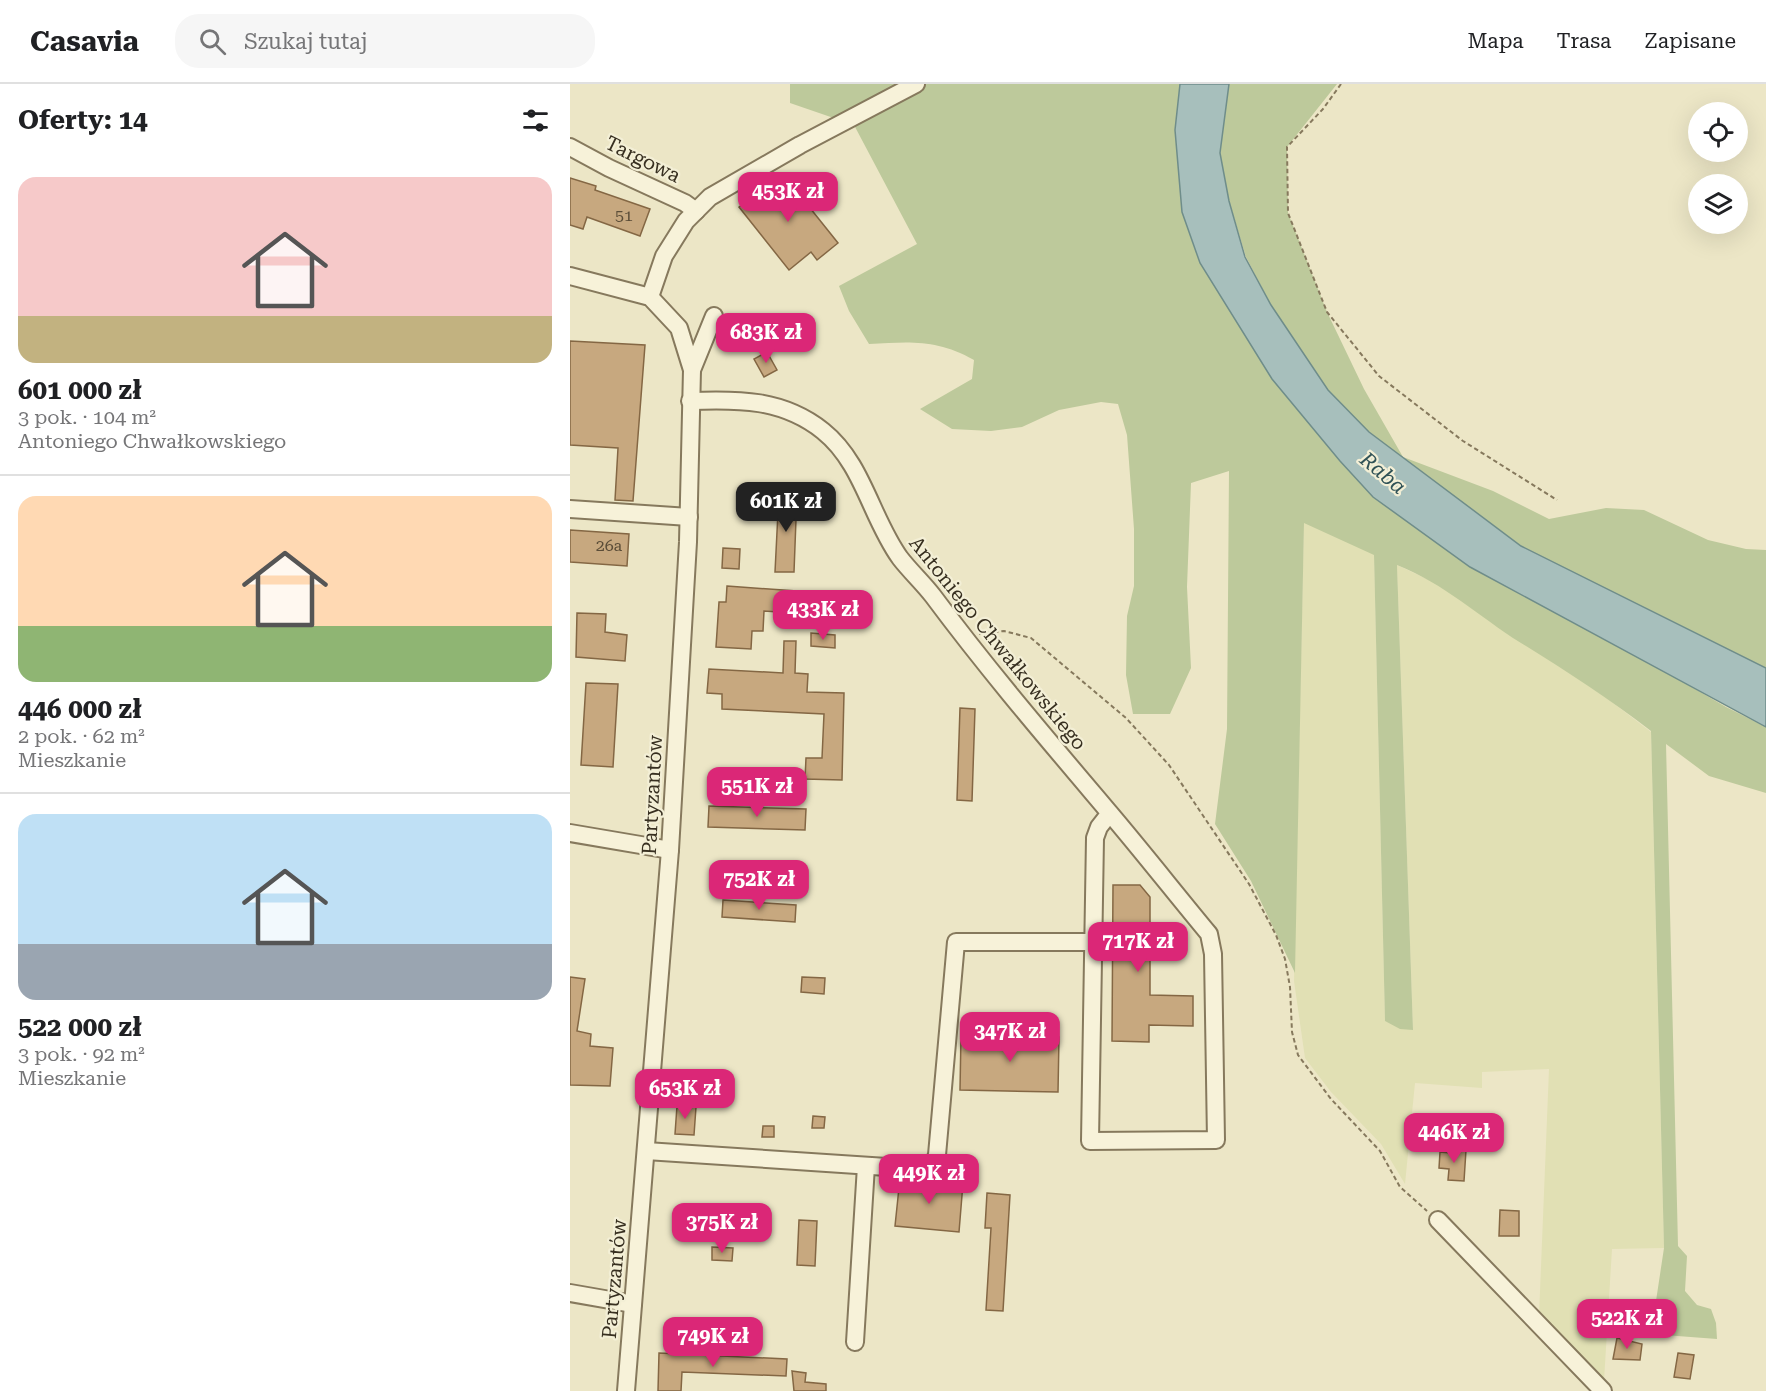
<!DOCTYPE html>
<html lang="pl">
<meta charset="utf-8">
<style>
body{margin:0;font-family:"Roboto Serif",serif;background:#f6f6f6;color:#202124;height:100vh;display:flex;flex-direction:column;font-size:22px;white-space:nowrap}
*{box-sizing:border-box;margin:0}
p{font-size:20px;color:#757577}
.icon{flex:none;width:33px;height:33px;fill:none;stroke:currentColor;stroke-width:2;stroke-linecap:round;stroke-linejoin:round}
.map{position:relative;flex:1;overflow:hidden}
.sheet{display:flex;flex-direction:column;background:#fff;width:570px}
.sheet>*{flex:none}
.buttons{position:absolute;left:1118px;top:18px;display:grid;gap:12px}
.buttons a{display:grid;place-items:center;width:60px;height:60px;border-radius:50%;background:#fff;box-shadow:0 6px 24px #0002;font-size:30px}
.price{position:absolute;translate:-50% -51px;padding:0 14px;border-radius:12px;background:#db2777;color:#fff;font-size:20px;line-height:39px;filter:drop-shadow(0 2px 3px #0008)}
.price::after{content:'';position:absolute;left:50%;top:36px;width:18px;height:14px;margin-left:-9px;background:inherit;clip-path:polygon(0 0,100% 0,50% 100%)}
.price.selected{background:#222;color:#fff}
ul{padding:0;list-style:none}
li{display:grid;align-content:center;gap:12px;height:318px;padding:0 18px}
li+li{border-top:2px solid #e0e0e0}
li span{display:grid;place-items:center;height:186px;border-radius:18px;color:#555}
li>.icon{margin-inline-start:auto}
span .icon{width:108px;height:108px;fill:#fffc;stroke-width:1}
li b{font-size:26px}
h2{display:flex;justify-content:space-between;align-items:center;height:72px;padding:0 18px;font-size:26px}
header{display:flex;align-items:center;gap:36px;box-sizing:border-box;height:84px;padding:0 30px;background:#fff;border-bottom:2px solid #e0e0e0}
header strong{font-size:28px}
nav{display:flex;gap:33px;margin-inline-start:auto;font-size:21px}
.search{width:420px;height:54px;background:#f6f6f6;display:flex;align-items:center;gap:15px;box-sizing:border-box;padding:0 21px;border-radius:24px;color:#757577;font-size:22px}
main{display:flex;flex:1;min-height:0}
.map>svg:first-child{display:block}
</style>
<header>
<strong>Casavia</strong>
<div class="search"><svg class="icon" aria-label="search" viewBox="0 0 24 24"><circle cx="10" cy="10" r="6"/><path d="M15 15l6 6"/></svg>Szukaj tutaj</div>
<nav><a>Mapa</a><a>Trasa</a><a>Zapisane</a></nav>
</header>
<main>
<section class="sheet">
<h2>Oferty: 14<svg class="icon" aria-label="filters" viewBox="0 0 24 24"><path d="M4 7h16M4 17h16"/><circle cx="9" cy="7" r="2"/><circle cx="15" cy="17" r="2"/></svg></h2>
<ul>
<li><span style="background:linear-gradient(#f6c9c9 75%,#c2b280 0)"><svg class="icon" aria-label="home" viewBox="0 0 24 24"><path d="M3 11l9-7 9 7M6 9v11h12V9"/></svg></span><div><b>601 000 zł</b><p>3 pok. · 104 m²</p><p>Antoniego Chwałkowskiego</p></div></li>
<li><span style="background:linear-gradient(#ffd9b3 70%,#8fb573 0)"><svg class="icon" aria-label="home" viewBox="0 0 24 24"><path d="M3 11l9-7 9 7M6 9v11h12V9"/></svg></span><div><b>446 000 zł</b><p>2 pok. · 62 m²</p><p>Mieszkanie</p></div></li>
<li><span style="background:linear-gradient(#bfe0f5 70%,#9aa5b1 0)"><svg class="icon" aria-label="home" viewBox="0 0 24 24"><path d="M3 11l9-7 9 7M6 9v11h12V9"/></svg></span><div><b>522 000 zł</b><p>3 pok. · 92 m²</p><p>Mieszkanie</p></div></li>
</ul>
</section>
<div class="map">
<svg width="1196" height="1307" viewBox="0 0 1196 1307">
<rect width="100%" height="100%" fill="#ece6c6"/>
<path fill="#e1e0b4" d="M734,438l70,32 11,467 28,9 -16,-465 45,21 162,110 47,36 13,516 -52,1 -8,132 -65,-65 10,-247 -67,3v16l-67,-5 -10,101 -24,-40 -50,-52 -26,-34 -11,-77z"/>
<g fill="#bdc99b">
<path d="M220,0h390l-5,46 7,82 18,51 72,116 101,118 41,28 312,182 40,20v66l-57,-17 -43,-32 12,502 9,10 -2,35 12,14 14,4 5,14 1,16 -66,-5 13,-86 -13,-517c-42,-32 -85,-60 -130,-88 -43,-27 -76,-59 -124,-78l16,465 -13,-1 -15,-8 -11,-466 -70,-32 -9,450 -44,-92 -36,-57 12,-95 2,-258 -38,12 -4,104 4,81 -21,46h-37l-7,-39 1,-59 7,-30v-57l-7,-94 -9,-31 -17,-2 -42,8 -37,17 -31,4 -39,-2 -32,-20 52,-30 2,-19c-38,-21 -63,-18 -105,-16l-20,-33 -10,-25 78,-42 -63,-119 -64,-22z"/>
<path d="M659,0h108l-50,63 1,66 39,99 37,77 39,68 90,34 56,28 57,-11 38,2 64,30 38,9 20,1v118l-245,-122 -152,-114 -41,-42 -57,-85 -25,-48 -17,-56 -9,-48z"/>
</g>
<path fill="#a7bfbc" stroke="#6f8d8a" stroke-width="1.5" d="M610,0h49l-9,69 9,48 16,56 26,48 57,85 41,42 152,114 245,122v59l-296,-160 -97,-70 -33,-36 -68,-82 -72,-116 -18,-51 -7,-82z"/>
<g fill="#c7a87f" stroke="#846744" stroke-width="1.5">
<path d="M212,89l56,70 -21,17 -6,-8 -22,18 -50,-63z"/>
<path d="M0,94l26,8 -1,4 55,19 -10,27 -53,-19 -4,12 -13,-4z"/>
<path d="M0,257l75,4 -12,156 -18,-1 3,-52 -48,-3z"/>
<path d="M197,268l10,18 -13,7 -10,-18z"/>
<path d="M209,408l18,1 -3,79h-19z"/>
<path d="M0,446l59,4 -2,32 -57,-4z"/>
<path d="M153,464l17,1 -1,20 -17,-1z"/>
<path d="M157,502l126,9 -1,22 -88,-6 -1,20h-11l-1,18 -35,-2 3,-45h7z"/>
<path d="M7,529l29,1 -1,18 22,3 -2,26 -49,-4z"/>
<path d="M241,549l24,2v13l-24,-2z"/>
<path d="M214,557h12l-1,32 13,1 -1,18 37,1 -2,87 -37,-1 1,-21h16l2,-44 -102,-5v-15l-15,-1 2,-24 74,4z"/>
<path d="M16,599l32,1 -5,83 -32,-2z"/>
<path d="M390,624l15,1 -3,92 -15,-1z"/>
<path d="M139,722l97,3 -1,21 -97,-3z"/>
<path d="M543,801h27l10,12v98l43,1v30l-44,-1v17l-37,-1z"/>
<path d="M153,816l73,5 -1,17 -73,-5z"/>
<path d="M0,893l15,2 -8,52 14,3 -1,12 23,2 -3,38 -40,-1z"/>
<path d="M232,893l23,1 -1,16 -23,-2z"/>
<path d="M391,951l98,2 -1,55 -98,-2z"/>
<path d="M107,1022l19,1 -2,28 -19,-1z"/>
<path d="M243,1032l12,1 -1,11h-12z"/>
<path d="M193,1042h11v11h-12z"/>
<path d="M880,1065l16,1 -2,31 -16,-1 1,-11 -10,-1 1,-16 10,1z"/>
<path d="M330,1094l63,5 -4,49 -64,-6z"/>
<path d="M417,1109l23,2 -7,116 -17,-1 5,-82h-6z"/>
<path d="M930,1126l19,1v25h-20z"/>
<path d="M229,1136l18,1 -2,45 -18,-1z"/>
<path d="M142,1163l21,1 -1,13 -20,-1z"/>
<path d="M1047,1254l25,6 -2,16 -27,-1z"/>
<path d="M89,1269l128,6 -1,17 -104,-4 -1,19h-23z"/>
<path d="M1108,1269l16,2 -4,24 -16,-2z"/>
<path d="M222,1287l14,2 -1,9 21,2v7h-32z"/>
</g>
<g fill="none" stroke-linecap="round" stroke-linejoin="round">
<g stroke="#86795d" stroke-width="20">
<g id="minor">
<path d="M0,63l39,21 76,35 11,8"/>
<path d="M0,192l80,21 29,31 13,42 -4,172 -18,308 -44,541"/>
<path d="M80,213l14,-41 22,-35 24,-24 90,-52 116,-61"/>
<path d="M122,286l22,-54"/>
<path d="M120,317c48,-2 93,-2 133,30 40,32 48,87 77,127 10,13 23,25 33,38 55,74 115,144 175,215 34,40 67,82 101,123l4,20 3,186 -126,1 5,-303 4,-11 11,-14"/>
<path d="M0,425l119,8"/>
<path d="M0,749l100,17"/>
<path d="M76,1067l271,18 16,-4 4,-10 19,-213h137"/>
<path d="M868,1136l165,171"/>
<path d="M0,1209l63,11"/>
<path d="M285,1258l11,-176"/>
</g>
</g>
<g stroke="#86795d" stroke-width="2" stroke-dasharray="4.5 3" stroke-linecap="butt">
<path d="M771,0l-18,25 -36,38 1,66 39,99 52,64 84,65 94,59"/>
<path d="M409,550l25,-3 27,7 95,80 43,47 80,119 27,51 9,24 5,28 2,45 6,23 33,44 49,52 20,36 27,24"/>
</g>
<use href="#minor" stroke="#f7f2d9" stroke-width="16"/>
</g>
<g text-anchor="middle" stroke-width="4.5" stroke-linejoin="round" paint-order="stroke">
<g font-size="16" fill="#5b4d38">
<text x="54" y="137">51</text>
<text x="39" y="467">26a</text>
</g>
<g font-size="20" fill="#372f20" stroke="#f3efd6">
<text transform="translate(73 75) rotate(26)" y="7">Targowa</text>
<text transform="translate(428 559) rotate(51)" y="7">Antoniego Chwałkowskiego</text>
<text transform="translate(82 711) rotate(-87)" y="7">Partyzantów</text>
<text transform="translate(44 1195) rotate(-85)" y="7">Partyzantów</text>
</g>
<g font-size="21" font-style="italic" fill="#305256" stroke="#f3efd6">
<text transform="translate(813 389) rotate(40)" y="7">Raba</text>
</g>
</g>
</svg>
<div class="buttons">
<a><svg class="icon" aria-label="locate" viewBox="0 0 24 24"><circle cx="12" cy="12" r="6"/><path d="M12 2v4M12 18v4M2 12h4M18 12h4"/></svg></a>
<a><svg class="icon" aria-label="layers" viewBox="0 0 24 24"><path d="M12 4l9 5-9 5-9-5zM3 14l9 5 9-5"/></svg></a>
</div>
<b class="price" style="left:218px;top:139px">453K zł</b>
<b class="price" style="left:196px;top:280px">683K zł</b>
<b class="price selected" style="left:216px;top:449px">601K zł</b>
<b class="price" style="left:253px;top:557px">433K zł</b>
<b class="price" style="left:187px;top:734px">551K zł</b>
<b class="price" style="left:189px;top:827px">752K zł</b>
<b class="price" style="left:568px;top:889px">717K zł</b>
<b class="price" style="left:440px;top:979px">347K zł</b>
<b class="price" style="left:115px;top:1036px">653K zł</b>
<b class="price" style="left:884px;top:1080px">446K zł</b>
<b class="price" style="left:359px;top:1121px">449K zł</b>
<b class="price" style="left:152px;top:1170px">375K zł</b>
<b class="price" style="left:1057px;top:1266px">522K zł</b>
<b class="price" style="left:143px;top:1284px">749K zł</b>
</div>
</main>
